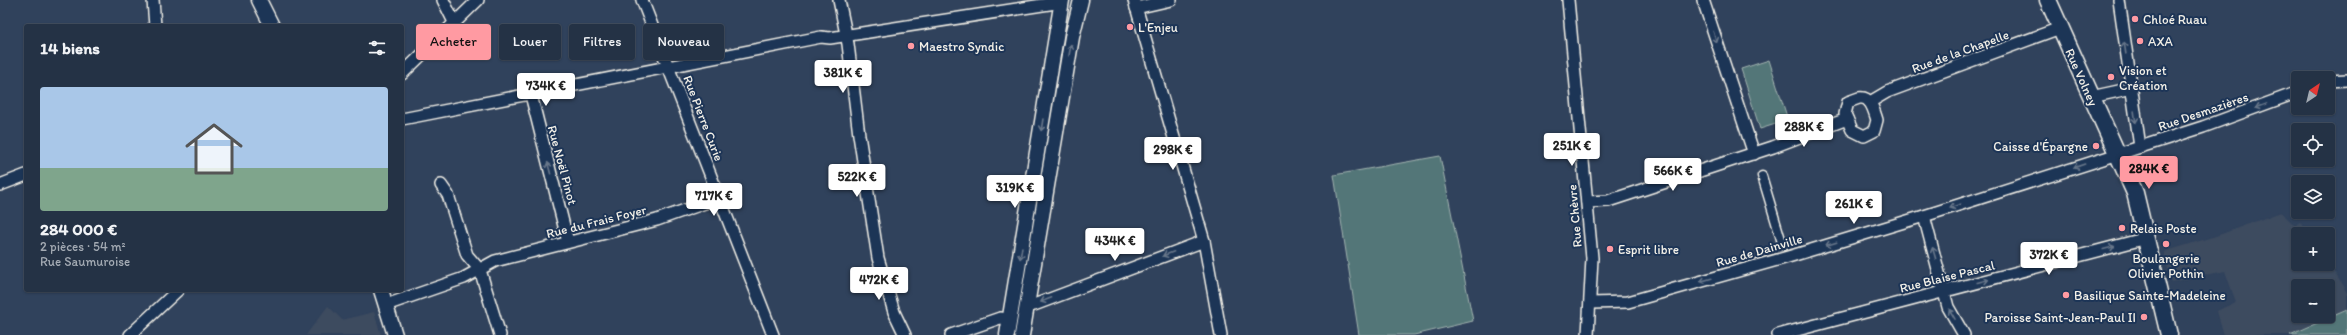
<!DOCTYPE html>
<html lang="fr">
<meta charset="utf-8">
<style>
body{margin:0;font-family:Itim,sans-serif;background:#2c3a4c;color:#f1f3f6;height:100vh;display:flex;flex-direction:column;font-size:15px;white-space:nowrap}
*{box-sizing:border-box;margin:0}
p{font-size:13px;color:#a3aab3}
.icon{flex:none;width:22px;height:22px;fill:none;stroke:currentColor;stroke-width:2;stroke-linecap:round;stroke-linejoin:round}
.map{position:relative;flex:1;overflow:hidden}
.side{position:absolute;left:24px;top:24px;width:380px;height:268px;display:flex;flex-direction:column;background:#243245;border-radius:4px;box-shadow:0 1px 3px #0004,0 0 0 1px #414d5e}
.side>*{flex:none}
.banner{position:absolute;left:416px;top:24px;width:380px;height:36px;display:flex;gap:8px}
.needle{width:26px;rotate:35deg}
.buttons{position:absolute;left:2291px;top:71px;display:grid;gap:8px}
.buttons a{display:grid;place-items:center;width:44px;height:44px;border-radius:4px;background:#243245;box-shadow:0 1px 3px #0004,0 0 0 1px #414d5e;font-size:20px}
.price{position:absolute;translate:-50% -34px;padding:0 9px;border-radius:4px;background:#fff;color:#222;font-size:13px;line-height:26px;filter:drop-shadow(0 1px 2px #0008)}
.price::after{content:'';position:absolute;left:50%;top:24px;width:12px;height:9px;margin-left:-6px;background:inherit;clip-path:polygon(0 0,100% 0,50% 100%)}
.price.selected{background:#ff9aa2;color:#111}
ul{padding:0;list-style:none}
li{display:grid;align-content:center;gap:8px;height:212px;padding:0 16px}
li+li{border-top:1px solid #414d5e}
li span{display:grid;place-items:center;height:124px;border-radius:4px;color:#555}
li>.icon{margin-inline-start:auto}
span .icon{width:72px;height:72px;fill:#fffc;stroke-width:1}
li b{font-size:17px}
h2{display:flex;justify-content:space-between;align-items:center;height:48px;padding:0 16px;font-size:17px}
.chip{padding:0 14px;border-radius:4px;background:#243245;box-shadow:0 1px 3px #0004,0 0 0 1px #414d5e;font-size:14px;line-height:36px}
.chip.selected{background:#ff9aa2;color:#111}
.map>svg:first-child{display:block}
</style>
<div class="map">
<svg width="2347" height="335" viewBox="0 0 2347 335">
<rect width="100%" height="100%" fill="#30425c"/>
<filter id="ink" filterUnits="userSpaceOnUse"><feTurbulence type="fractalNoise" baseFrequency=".025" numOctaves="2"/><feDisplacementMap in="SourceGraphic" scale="8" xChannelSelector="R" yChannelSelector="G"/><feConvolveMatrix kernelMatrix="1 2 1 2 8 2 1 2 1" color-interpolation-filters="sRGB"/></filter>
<g filter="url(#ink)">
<g fill="#3e4b5f" fill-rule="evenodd">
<path d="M2281,212l14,14 5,-4 7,12h-9v30l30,-2 19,31v17l-57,25h-66l-7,-24 19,-9 -11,-31 -54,11 -7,-30 55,-17zM2298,286h30v30h-30z"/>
<path d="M328,306l14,14 32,-8 7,23h-75z"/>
</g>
<g fill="#527678" stroke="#a3b4b0">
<path d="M1769,60l19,60 -28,9 -19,-60z"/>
<path d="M1440,156l33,165 -59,14h-55l-25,-160z"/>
<path d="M2347,310v25h-57z"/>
</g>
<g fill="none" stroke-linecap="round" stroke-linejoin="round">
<g stroke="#f4f1e8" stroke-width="11">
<path id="pedestrian" d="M1762,176l21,70"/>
</g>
<g stroke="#f4f1e8" stroke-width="14">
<g id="minor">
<path d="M153,0l2,26"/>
<path d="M443,0l11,22"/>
<path d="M642,0l131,335"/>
<path d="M839,0l9,44 11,91 19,123 16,54 11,23"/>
<path d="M1134,0l70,241 17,94"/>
<path d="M1568,0l24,258 -4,77"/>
<path d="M1703,0l51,154"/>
<path d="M2119,0l21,147"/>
<path d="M1136,8l35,-8"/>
<path d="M402,74l76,-74"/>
<path d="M2328,81l19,-1"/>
<path d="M531,95l37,147"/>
<path d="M2091,97l37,-8 2,-3"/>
<path d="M1859,98c12,-2 15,13 18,22l-3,11 -10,5 -12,-6 -7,-16 3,-12z"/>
<path d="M1870,102l17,-10 173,-64"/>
<path d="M402,119l419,-82 9,1 232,-36"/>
<path d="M0,185l26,-10"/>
<path d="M441,185l7,10 19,60 13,15 20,65"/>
<path d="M1587,202l21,-1 165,-54 74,-28"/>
<path d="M1924,216l24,91 16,28"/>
<path d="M1591,303l37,-1 160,-45 136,-41 279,-89 95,-35"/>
<path d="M1027,304l7,1 170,-64"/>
<path d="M386,305l78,-27 31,-17 162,-41 62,-22"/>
<path d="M130,335l48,-45"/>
<path d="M951,335l49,-17 10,1"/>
<path d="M1778,335l369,-97"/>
</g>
</g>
<g stroke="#f4f1e8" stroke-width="17">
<g id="tertiary">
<path d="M259,0l13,26"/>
<path d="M381,290l14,45"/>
<path d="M1007,335l55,-335"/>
<path d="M1022,335l50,-298 9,-37"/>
</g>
</g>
<g stroke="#f4f1e8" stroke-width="19">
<path id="secondary" d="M2048,0l87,193 34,142"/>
</g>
<use href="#pedestrian" stroke="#1d3557" stroke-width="8"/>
<use href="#minor" stroke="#1d3557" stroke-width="11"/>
<use href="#tertiary" stroke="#1d3557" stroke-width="14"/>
<use href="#secondary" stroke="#1d3557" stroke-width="16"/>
</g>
<defs><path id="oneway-shaft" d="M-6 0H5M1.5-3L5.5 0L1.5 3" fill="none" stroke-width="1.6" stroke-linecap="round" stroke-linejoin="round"/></defs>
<g stroke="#68778a">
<use href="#oneway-shaft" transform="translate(1715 37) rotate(72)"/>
<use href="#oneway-shaft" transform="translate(2125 48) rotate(-98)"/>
<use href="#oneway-shaft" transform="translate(1070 50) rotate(-80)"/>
<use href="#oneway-shaft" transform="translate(2261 106) rotate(160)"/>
<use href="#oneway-shaft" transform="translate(2135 117) rotate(82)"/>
<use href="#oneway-shaft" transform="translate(1042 125) rotate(99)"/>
<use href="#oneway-shaft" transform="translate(2079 166) rotate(161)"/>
<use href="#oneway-shaft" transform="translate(549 168) rotate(-105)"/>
<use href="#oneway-shaft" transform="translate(1955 206) rotate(162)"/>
<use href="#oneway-shaft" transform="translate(1831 244) rotate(163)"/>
<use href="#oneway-shaft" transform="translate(2109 248) rotate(-15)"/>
<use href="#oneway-shaft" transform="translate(1021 253) rotate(99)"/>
<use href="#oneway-shaft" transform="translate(1934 253) rotate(-106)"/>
<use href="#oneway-shaft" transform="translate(1168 254) rotate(159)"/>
<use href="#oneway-shaft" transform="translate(1706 280) rotate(164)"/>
<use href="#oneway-shaft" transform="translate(1983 281) rotate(-14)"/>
<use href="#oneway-shaft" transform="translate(1046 300) rotate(159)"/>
<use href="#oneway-shaft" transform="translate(1952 314) rotate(-120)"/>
</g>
</g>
<g fill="#ff9aa2" stroke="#1d3557" stroke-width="1.5">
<circle cx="2135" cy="19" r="4"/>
<circle cx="1130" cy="27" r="4"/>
<circle cx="2140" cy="41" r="4"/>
<circle cx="911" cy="46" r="4"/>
<circle cx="2111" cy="77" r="4"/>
<circle cx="2096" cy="146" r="4"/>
<circle cx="2122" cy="228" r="4"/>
<circle cx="2166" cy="244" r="4"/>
<circle cx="1610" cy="249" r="4"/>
<circle cx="2066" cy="295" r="4"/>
<circle cx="2144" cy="317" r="4"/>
</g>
<g text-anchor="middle" stroke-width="4" stroke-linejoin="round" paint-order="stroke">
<g font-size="13" fill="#f4f1e8" stroke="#1d3557" text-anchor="start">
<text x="2143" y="24">Chloé Ruau</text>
<text x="1138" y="32">L'Enjeu</text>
<text x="2148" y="46">AXA</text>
<text x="919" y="51">Maestro Syndic</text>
<text x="2119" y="75">Vision et<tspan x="2119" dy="15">Création</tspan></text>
<text x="2088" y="151" text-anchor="end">Caisse d'Épargne</text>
<text x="2130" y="233">Relais Poste</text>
<text x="1618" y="254">Esprit libre</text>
<text x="2166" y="263" text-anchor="middle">Boulangerie<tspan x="2166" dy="15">Olivier Pothin</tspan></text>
<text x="2074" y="300">Basilique Sainte-Madeleine</text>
<text x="2136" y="322" text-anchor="end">Paroisse Saint-Jean-Paul II</text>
</g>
<g font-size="13" fill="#f4f1e8" stroke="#1d3557">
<text transform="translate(1960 51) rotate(-20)" y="5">Rue de la Chapelle</text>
<text transform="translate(2082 77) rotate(66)" y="5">Rue Volney</text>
<text transform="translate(2203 111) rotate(-19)" y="5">Rue Desmazières</text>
<text transform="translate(704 118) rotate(69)" y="5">Rue Pierre Curie</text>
<text transform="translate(563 165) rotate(75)" y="5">Rue Noël Pinot</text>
<text transform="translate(1574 216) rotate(-95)" y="5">Rue Chèvre</text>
<text transform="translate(596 221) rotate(-14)" y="5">Rue du Frais Foyer</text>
<text transform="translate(1759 250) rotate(-16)" y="5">Rue de Dainville</text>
<text transform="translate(1947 276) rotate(-14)" y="5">Rue Blaise Pascal</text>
</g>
</g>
</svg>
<div class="buttons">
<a><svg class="needle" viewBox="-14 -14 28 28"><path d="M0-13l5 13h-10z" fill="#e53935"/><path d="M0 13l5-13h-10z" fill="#a3aab3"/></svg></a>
<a><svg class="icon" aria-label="locate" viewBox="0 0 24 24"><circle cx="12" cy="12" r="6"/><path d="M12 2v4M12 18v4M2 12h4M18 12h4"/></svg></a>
<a><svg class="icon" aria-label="layers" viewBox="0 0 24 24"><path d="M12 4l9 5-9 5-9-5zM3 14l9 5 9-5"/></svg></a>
<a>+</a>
<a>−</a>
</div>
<b class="price" style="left:843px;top:94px">381K €</b>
<b class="price" style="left:546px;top:107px">734K €</b>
<b class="price" style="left:1804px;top:148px">288K €</b>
<b class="price" style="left:1572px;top:167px">251K €</b>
<b class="price" style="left:1173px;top:171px">298K €</b>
<b class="price selected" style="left:2149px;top:190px">284K €</b>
<b class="price" style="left:1673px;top:192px">566K €</b>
<b class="price" style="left:857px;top:198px">522K €</b>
<b class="price" style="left:1015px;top:209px">319K €</b>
<b class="price" style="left:714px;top:217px">717K €</b>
<b class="price" style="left:1854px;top:225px">261K €</b>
<b class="price" style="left:1115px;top:262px">434K €</b>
<b class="price" style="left:2049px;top:276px">372K €</b>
<b class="price" style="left:879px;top:301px">472K €</b>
<div class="banner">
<a class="chip selected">Acheter</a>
<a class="chip">Louer</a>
<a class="chip">Filtres</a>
<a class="chip">Nouveau</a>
</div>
<section class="side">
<h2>14 biens<svg class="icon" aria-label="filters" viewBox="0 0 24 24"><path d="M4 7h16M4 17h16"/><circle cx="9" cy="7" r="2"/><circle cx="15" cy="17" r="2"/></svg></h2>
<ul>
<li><span style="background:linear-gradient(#a9c7e8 65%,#7fa58c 0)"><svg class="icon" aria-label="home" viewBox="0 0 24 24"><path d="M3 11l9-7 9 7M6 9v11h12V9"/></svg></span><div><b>284 000 €</b><p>2 pièces · 54 m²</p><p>Rue Saumuroise</p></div></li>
</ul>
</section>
</div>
